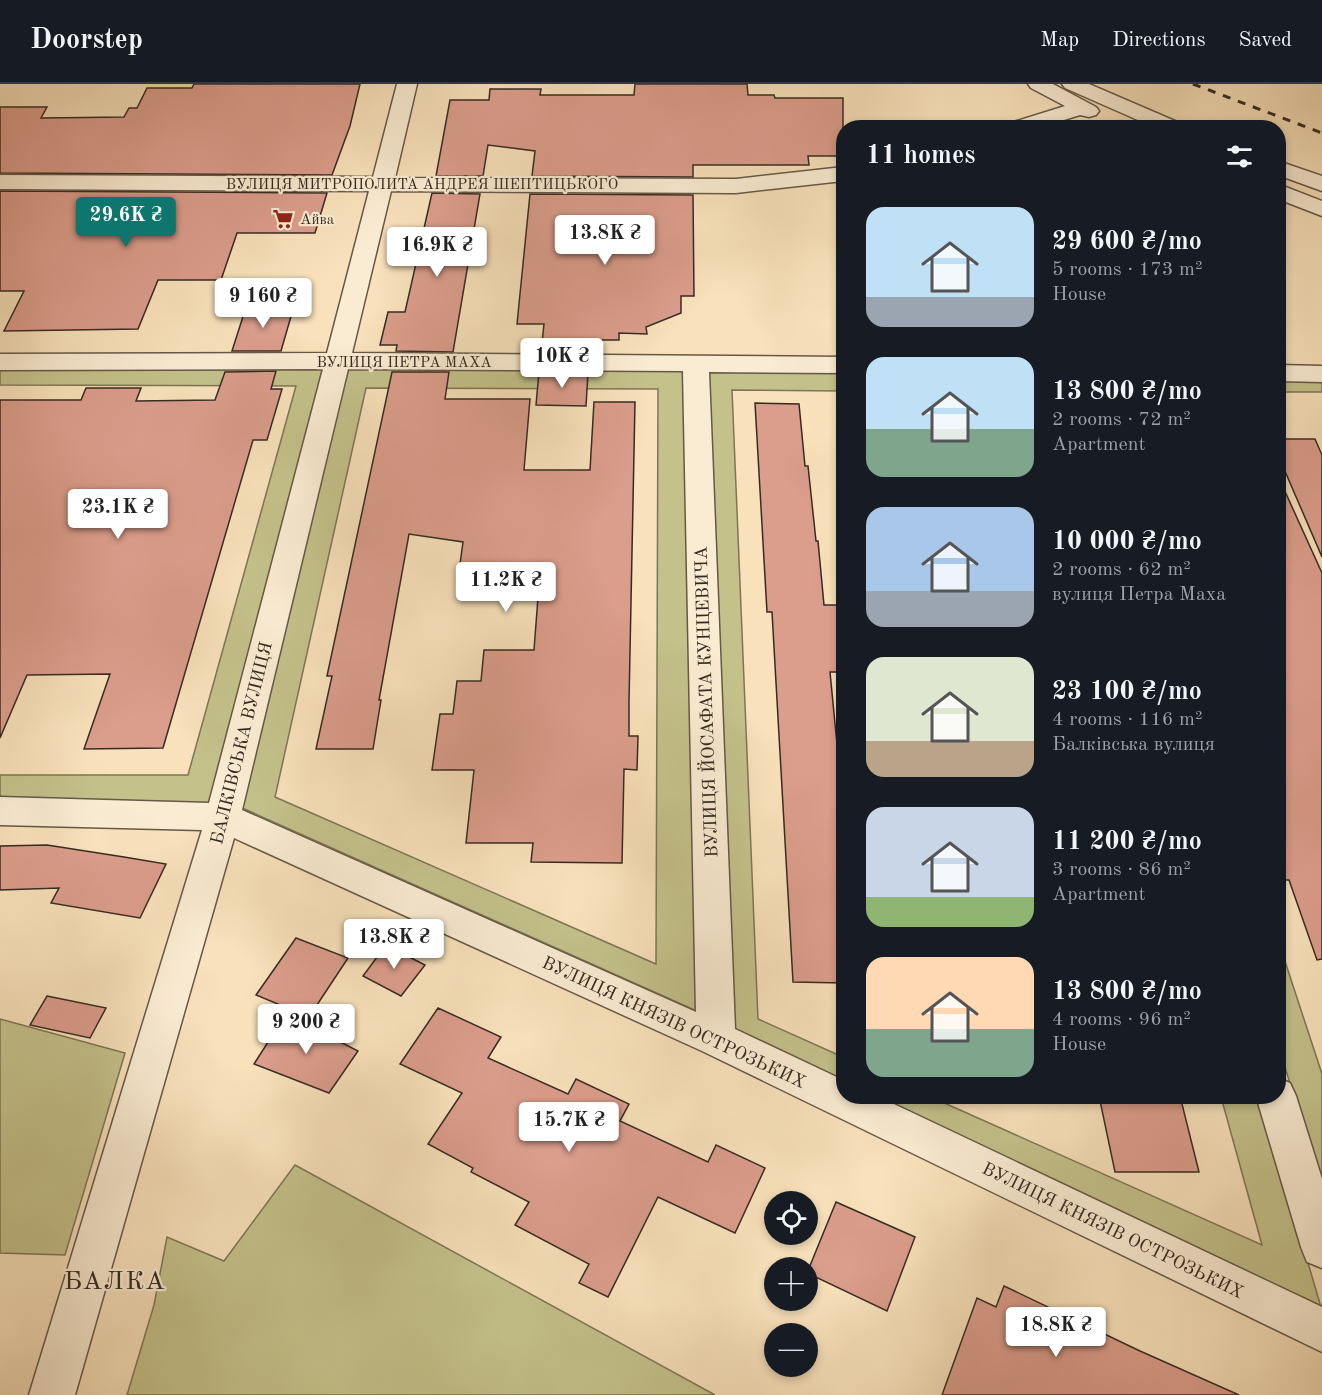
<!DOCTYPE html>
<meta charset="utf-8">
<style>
body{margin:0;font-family:"Old Standard TT",serif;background:#20242c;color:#f1f3f6;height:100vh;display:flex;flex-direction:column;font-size:22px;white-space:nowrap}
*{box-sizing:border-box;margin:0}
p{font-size:20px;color:#9ea1a6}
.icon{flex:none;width:33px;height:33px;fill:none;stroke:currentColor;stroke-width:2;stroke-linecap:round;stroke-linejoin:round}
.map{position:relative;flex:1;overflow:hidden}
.panel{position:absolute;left:836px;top:36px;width:450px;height:984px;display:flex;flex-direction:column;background:#171b24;border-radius:24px;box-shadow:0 3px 9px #0003}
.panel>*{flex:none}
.buttons{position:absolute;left:764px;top:1107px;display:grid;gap:12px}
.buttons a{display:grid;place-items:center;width:54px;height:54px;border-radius:50%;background:#171b24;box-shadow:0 3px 9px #0003;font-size:30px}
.price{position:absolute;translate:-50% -51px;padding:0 14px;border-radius:6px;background:#fff;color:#222;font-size:20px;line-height:39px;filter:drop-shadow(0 2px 3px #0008)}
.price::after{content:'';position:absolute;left:50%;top:36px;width:18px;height:14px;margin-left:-9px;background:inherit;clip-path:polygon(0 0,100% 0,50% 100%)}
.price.active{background:#0f766e;color:#fff}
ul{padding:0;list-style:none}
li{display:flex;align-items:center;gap:18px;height:150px;padding:0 30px}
li span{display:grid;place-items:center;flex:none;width:168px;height:120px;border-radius:18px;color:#555}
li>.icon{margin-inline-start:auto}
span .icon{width:72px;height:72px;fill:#fffc;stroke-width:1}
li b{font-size:26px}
h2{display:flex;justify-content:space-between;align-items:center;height:72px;padding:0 30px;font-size:26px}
header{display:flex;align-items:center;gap:36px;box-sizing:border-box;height:84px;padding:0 30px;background:#171b24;border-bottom:2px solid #363941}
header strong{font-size:28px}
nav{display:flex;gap:33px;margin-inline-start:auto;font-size:21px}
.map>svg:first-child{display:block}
</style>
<header>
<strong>Doorstep</strong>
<nav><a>Map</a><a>Directions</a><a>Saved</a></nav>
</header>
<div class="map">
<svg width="1322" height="1311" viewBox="0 0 1322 1311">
<rect width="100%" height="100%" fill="#f8e1bb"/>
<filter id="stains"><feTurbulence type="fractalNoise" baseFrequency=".00333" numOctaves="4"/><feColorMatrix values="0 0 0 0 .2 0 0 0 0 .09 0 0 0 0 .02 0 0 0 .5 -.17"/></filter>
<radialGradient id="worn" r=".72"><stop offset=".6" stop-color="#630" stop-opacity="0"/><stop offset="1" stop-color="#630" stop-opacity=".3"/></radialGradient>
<g fill="#c4c18b" stroke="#7d7656" stroke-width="1.5" fill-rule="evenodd">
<path d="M325,283l-113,436 -212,-6v-22h188l108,-389 -296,-1v-16z"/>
<path d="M347,284l338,3 14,641 -459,-205zM366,304l292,1 -2,575 -381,-167z"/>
<path d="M707,287l136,1v19l-111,-1 26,629 85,38v23l-110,-52z"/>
<path d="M1278,295l44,1v12h-44z"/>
<path d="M1278,856l44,134v112l-44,-141z"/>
<path d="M0,935l125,34 -60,202 -65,-2z"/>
<path d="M877,1013h54l331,148 -41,-148h38l62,210z"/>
<path d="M295,1081l420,230h-588l27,-90 13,-68 57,24z"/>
</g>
<g fill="#db9d8c" stroke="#362b22" stroke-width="1.5">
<path d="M194,0h166l-10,42 -18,49 -332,-2v-66h47l-6,11 83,-1 5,-9h8l10,-20h45z"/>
<path d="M635,0h112l1,11h26l1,3h68v58h-35l1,9h-116v12l-161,-1 3,-25 -47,-6 -5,31h-47l14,-76h39l1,-11h51l-1,6h94z"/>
<path d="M0,107l327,2 -12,40h-78l-16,47h-63l-20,49 -134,2 20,-40h-24z"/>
<path d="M432,109l48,1 -27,158 -57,-1 1,-6h-17l8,-33h17z"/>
<path d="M530,110l163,1 1,101h-13v17l-35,14 1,7 -28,-1v7h-29l-1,13 -48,-1 3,-28h-27z"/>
<path d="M294,222l-13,45h-49l14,-44z"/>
<path d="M276,287l-5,18h11l-15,51h-14l-90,308 -79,1 26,-75 -83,1 -27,63v-338h81l5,-12h55l-5,13 79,-1 10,-28z"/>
<path d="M392,288h57l-4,27h85l-6,71h66l4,-68h41l-6,300v34h9l-1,34 -13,-1 -2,94 -91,-1 2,-19h-67l8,-73h-42l8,-56h13l4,-33h24l3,-31h50l6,-79h-81l4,-29 -54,-8 -30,166h2l-8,49h-57l16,-73h-5z"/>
<path d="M539,288l49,1 -2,33 -50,-1z"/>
<path d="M755,319l44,1 6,62h3l8,75h2l6,64h19v67h-13l10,103h3v208l-50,-1 -21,-370h-5z"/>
<path d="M1278,355h37l7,16v102l-44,-102z"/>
<path d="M1278,392l44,97v386l-5,1 -28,-80h-11z"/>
<path d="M47,761l77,12 42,7 -26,54 -89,-15 8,-15 -59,2v-44z"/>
<path d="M296,854l52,20 -39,59 -53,-22z"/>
<path d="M386,861l39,20 -24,31 -38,-20z"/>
<path d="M47,912l59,12 -16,30 -60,-13z"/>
<path d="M438,924l63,29 -13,21 80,36 8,-15 53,25 -9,17 88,41 8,-17 49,23 -30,65 -77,-36 -50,100 -29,-14 10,-19 -74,-39 14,-23 -58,-30 2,-4 -45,-24 34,-51 -62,-29z"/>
<path d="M286,930l72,37 -29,42 -75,-29z"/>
<path d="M1099,1012h81l19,76h-84z"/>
<path d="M836,1118l79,35 -28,74 -80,-38z"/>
<path d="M1004,1202l136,65 99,44h-297l35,-97 19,9z"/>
</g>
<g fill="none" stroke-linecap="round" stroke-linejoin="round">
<g stroke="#665848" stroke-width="3">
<g id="minor">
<path d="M397,0h20l-22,94 341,1 107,-12v14l-107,12 -345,-2 -39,162 491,4v16l-134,-1 26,657 108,51v16h34l445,211v45l-620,-301 -468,-213 -159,557h-46l173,-565 -202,-5v-28l209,6 114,-434 -323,1v-16l327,-1 42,-162 -369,-2v-14l373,2zM348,285l335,2 13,641 -454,-202z"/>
<path d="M1028,0h25l43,23 3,4 -3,4 -7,2 -9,-2 -42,13h-34l3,-4 58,-18 -34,-18z"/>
<path d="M1062,0h27l93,40 3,4h-29l-91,-40z"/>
<path d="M1278,77l44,15v15l-44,-16z"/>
<path d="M1278,100l44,17v15l-44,-17z"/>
<path d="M1278,281l44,1v16l-44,-1z"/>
<path d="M1278,994l12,5 6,13 26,83v89l-15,-6 -6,-15 -45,-151h22z"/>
</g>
</g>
<use href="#minor" fill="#faecd3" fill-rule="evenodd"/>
<path stroke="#362b22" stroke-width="3" stroke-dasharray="8 8" stroke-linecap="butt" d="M1193,0l129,49"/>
</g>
<defs>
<g id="supermarket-bare" transform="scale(1.62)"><path d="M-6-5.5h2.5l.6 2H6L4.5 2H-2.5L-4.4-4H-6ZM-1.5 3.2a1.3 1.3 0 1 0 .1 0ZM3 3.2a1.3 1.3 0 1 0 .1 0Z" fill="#8f2418" stroke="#faecd3" stroke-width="2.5" paint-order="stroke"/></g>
</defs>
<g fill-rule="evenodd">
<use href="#supermarket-bare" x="283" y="135"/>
</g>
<g text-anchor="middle" stroke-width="4.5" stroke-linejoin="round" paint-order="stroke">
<g font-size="15" fill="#362b22" stroke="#faecd3">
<text x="422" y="105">ВУЛИЦЯ МИТРОПОЛИТА АНДРЕЯ ШЕПТИЦЬКОГО</text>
<text x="404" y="283">ВУЛИЦЯ ПЕТРА МАХА</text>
</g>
<g font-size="15" fill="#362b22" stroke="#faecd3" text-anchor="start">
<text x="300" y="140">Айва</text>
</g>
<g font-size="18" fill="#362b22" stroke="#faecd3">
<text transform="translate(706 618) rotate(-92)" y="6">ВУЛИЦЯ ЙОСАФАТА КУНЦЕВИЧА</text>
<text transform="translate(241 659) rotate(-76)" y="6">БАЛКІВСЬКА ВУЛИЦЯ</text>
<text transform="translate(674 938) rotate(25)" y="6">ВУЛИЦЯ КНЯЗІВ ОСТРОЗЬКИХ</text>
<text transform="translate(1113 1146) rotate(26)" y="6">ВУЛИЦЯ КНЯЗІВ ОСТРОЗЬКИХ</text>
</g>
<g font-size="26" letter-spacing="1.5" fill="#362b22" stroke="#faecd3">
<text x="115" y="1205">БАЛКА</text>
</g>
</g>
<rect width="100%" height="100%" filter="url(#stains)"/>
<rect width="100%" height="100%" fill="url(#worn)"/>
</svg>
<div class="buttons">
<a><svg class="icon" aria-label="locate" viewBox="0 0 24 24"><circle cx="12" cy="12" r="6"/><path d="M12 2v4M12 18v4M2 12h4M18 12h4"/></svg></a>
<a>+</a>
<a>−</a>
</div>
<b class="price active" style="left:126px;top:164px">29.6K ₴</b>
<b class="price" style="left:605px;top:182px">13.8K ₴</b>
<b class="price" style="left:437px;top:194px">16.9K ₴</b>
<b class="price" style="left:263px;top:245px">9 160 ₴</b>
<b class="price" style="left:562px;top:305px">10K ₴</b>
<b class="price" style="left:118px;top:456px">23.1K ₴</b>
<b class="price" style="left:506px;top:529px">11.2K ₴</b>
<b class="price" style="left:394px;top:886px">13.8K ₴</b>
<b class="price" style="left:306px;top:971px">9 200 ₴</b>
<b class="price" style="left:569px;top:1069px">15.7K ₴</b>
<b class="price" style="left:1056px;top:1274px">18.8K ₴</b>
<section class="panel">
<h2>11 homes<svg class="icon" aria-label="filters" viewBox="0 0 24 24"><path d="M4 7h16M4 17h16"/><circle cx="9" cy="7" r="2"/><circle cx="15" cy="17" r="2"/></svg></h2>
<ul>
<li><span style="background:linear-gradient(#bfe0f5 75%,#9aa5b1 0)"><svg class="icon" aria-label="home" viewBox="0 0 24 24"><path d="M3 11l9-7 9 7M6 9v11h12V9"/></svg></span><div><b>29 600 ₴/mo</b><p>5 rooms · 173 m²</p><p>House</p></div></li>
<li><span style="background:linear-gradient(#bfe0f5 60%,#7fa58c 0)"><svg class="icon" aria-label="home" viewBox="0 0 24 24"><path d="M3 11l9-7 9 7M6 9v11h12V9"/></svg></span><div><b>13 800 ₴/mo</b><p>2 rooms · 72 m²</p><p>Apartment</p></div></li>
<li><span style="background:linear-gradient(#a9c7e8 70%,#9aa5b1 0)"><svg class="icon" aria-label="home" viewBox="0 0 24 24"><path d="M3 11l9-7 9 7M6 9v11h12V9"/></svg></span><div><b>10 000 ₴/mo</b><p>2 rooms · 62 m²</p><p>вулиця Петра Маха</p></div></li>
<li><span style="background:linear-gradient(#dfe7d0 70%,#b9a48a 0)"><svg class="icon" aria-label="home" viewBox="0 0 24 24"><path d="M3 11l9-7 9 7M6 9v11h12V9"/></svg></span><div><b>23 100 ₴/mo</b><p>4 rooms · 116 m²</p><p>Балківська вулиця</p></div></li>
<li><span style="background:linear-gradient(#c9d6e8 75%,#8fb573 0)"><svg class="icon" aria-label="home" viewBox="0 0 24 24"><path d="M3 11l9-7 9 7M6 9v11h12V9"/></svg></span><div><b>11 200 ₴/mo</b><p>3 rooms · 86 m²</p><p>Apartment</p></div></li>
<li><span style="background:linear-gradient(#ffd9b3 60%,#7fa58c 0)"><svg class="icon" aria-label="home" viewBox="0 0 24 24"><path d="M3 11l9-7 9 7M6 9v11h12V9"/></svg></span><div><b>13 800 ₴/mo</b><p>4 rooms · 96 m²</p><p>House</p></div></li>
</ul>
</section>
</div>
